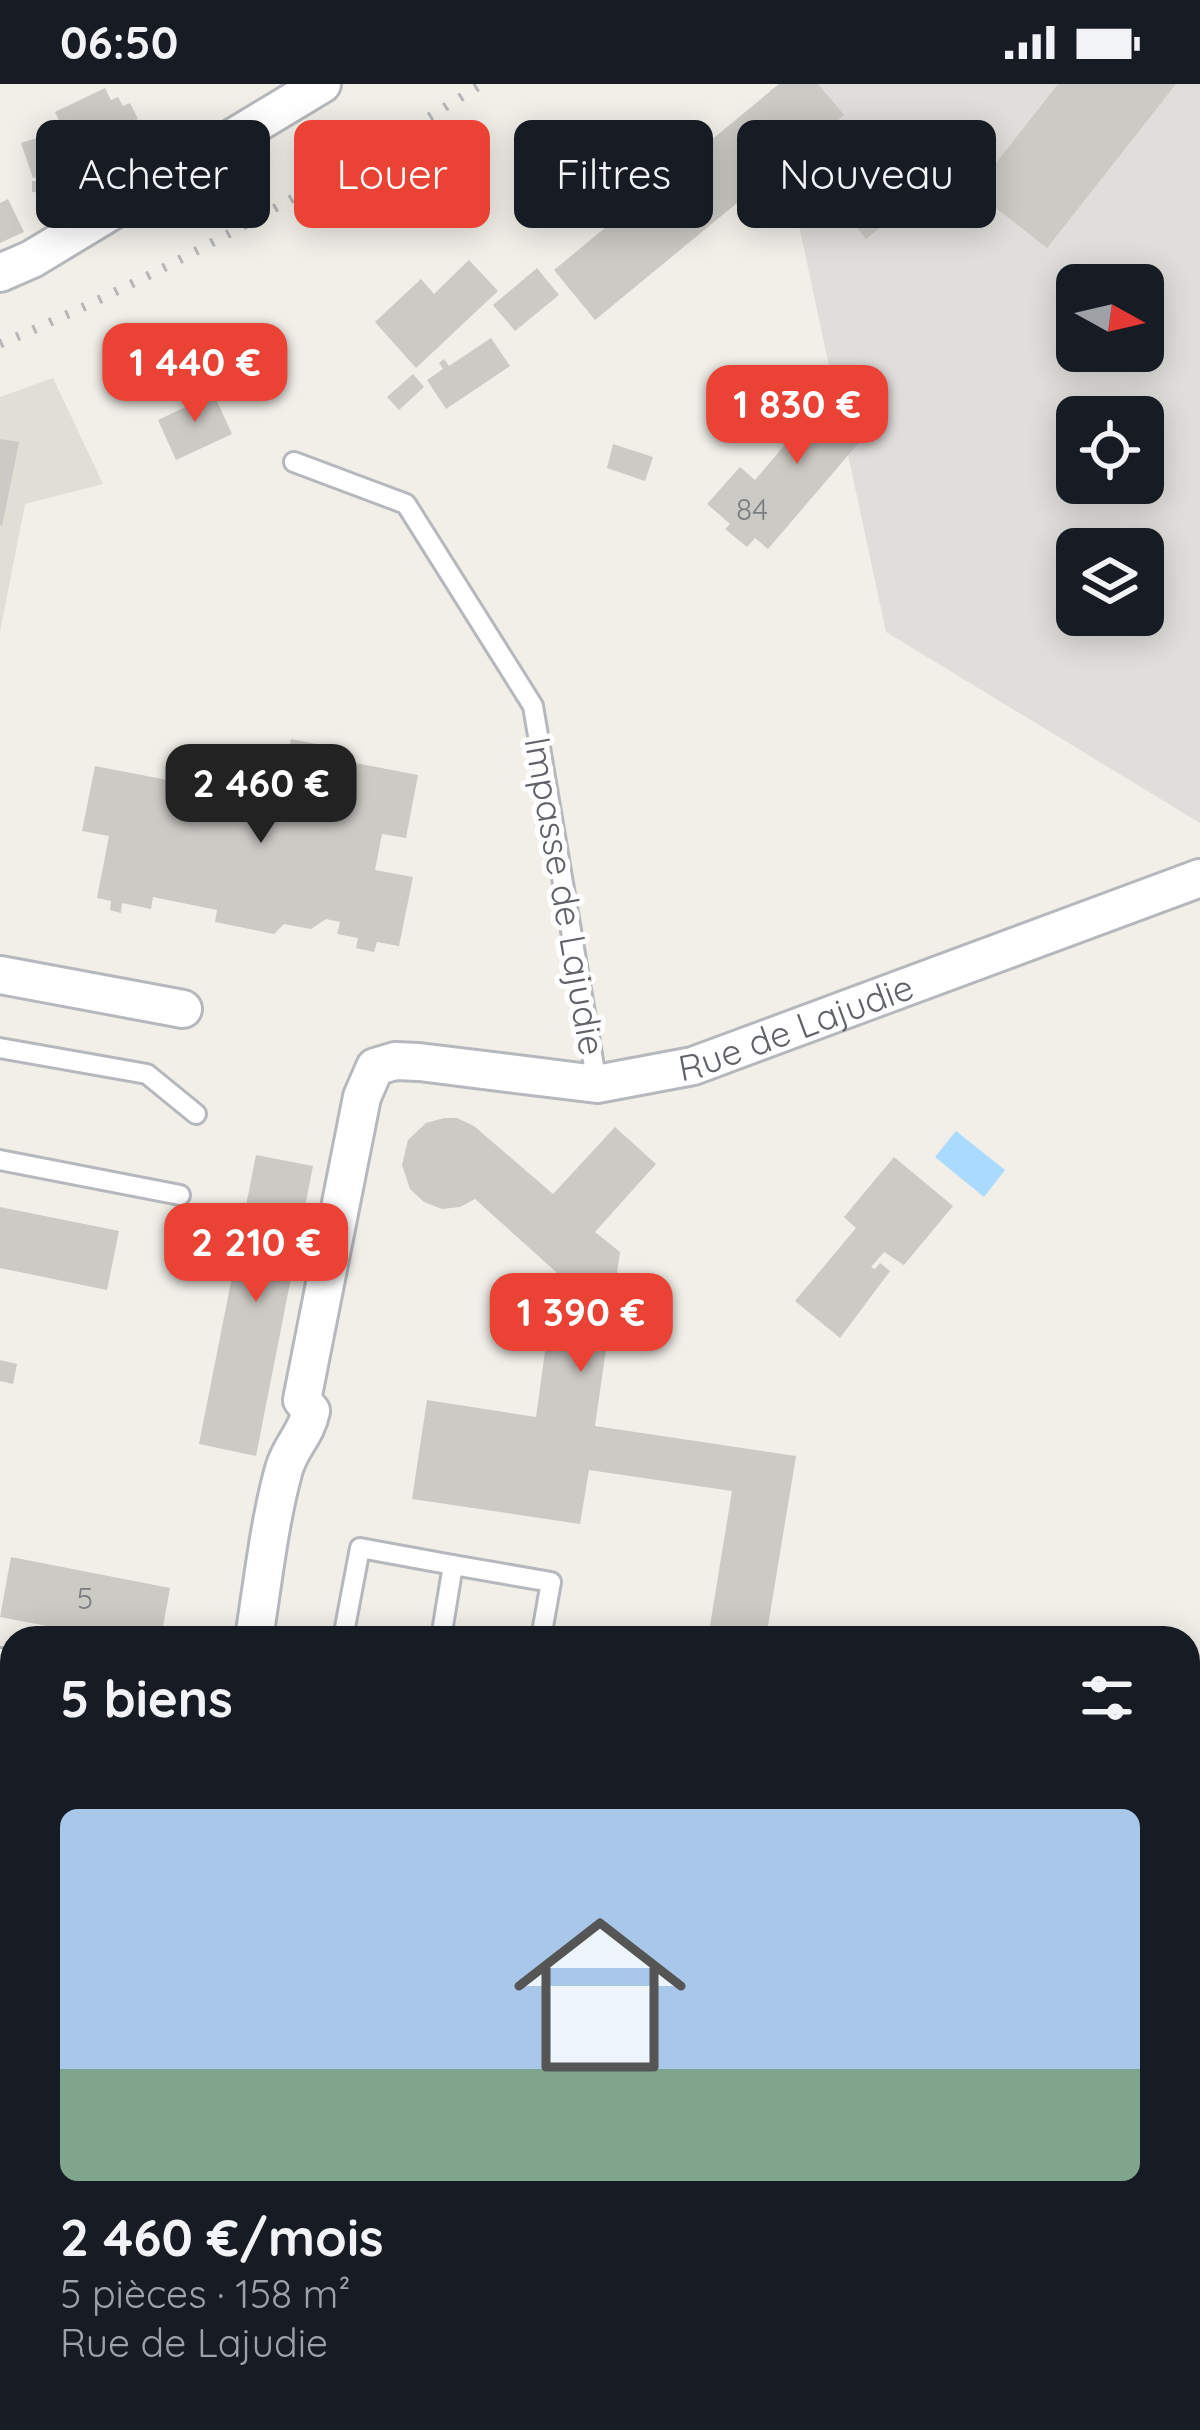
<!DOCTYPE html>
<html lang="fr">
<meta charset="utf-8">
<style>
body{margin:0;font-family:Quicksand,sans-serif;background:#20242c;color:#f1f3f6;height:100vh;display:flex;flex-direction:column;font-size:45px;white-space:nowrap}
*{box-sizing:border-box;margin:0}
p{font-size:39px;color:#9ea1a6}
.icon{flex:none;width:66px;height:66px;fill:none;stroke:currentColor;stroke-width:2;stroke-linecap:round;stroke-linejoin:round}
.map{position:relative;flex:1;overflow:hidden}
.side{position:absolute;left:0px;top:1542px;width:1200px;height:804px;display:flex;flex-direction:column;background:#171b24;border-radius:36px 36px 0 0;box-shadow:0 6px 30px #0003}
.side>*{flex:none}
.guide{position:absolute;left:36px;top:36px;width:1128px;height:108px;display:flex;gap:24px}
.needle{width:78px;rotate:98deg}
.controls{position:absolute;left:1056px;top:180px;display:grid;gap:24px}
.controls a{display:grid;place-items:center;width:108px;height:108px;border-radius:18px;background:#171b24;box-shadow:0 6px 30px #0003;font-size:60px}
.price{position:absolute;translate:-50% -102px;padding:0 27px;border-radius:24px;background:#ea4335;color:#fff;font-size:39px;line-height:78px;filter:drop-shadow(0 3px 6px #0008)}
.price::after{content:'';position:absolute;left:50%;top:72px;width:36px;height:27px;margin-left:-18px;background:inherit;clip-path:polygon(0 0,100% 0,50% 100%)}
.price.on{background:#222;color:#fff}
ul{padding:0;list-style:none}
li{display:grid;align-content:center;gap:24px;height:636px;padding:0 60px}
li span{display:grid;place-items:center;height:372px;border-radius:18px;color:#555}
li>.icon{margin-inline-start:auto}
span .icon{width:216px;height:216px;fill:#fffc;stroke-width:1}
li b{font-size:51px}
h2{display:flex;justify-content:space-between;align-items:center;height:144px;padding:0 60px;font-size:51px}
.pill{padding:0 42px;border-radius:18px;background:#171b24;box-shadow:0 6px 30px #0003;font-size:42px;line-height:108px}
.pill.on{background:#ea4335;color:#fff}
.status{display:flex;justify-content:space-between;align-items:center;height:84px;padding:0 60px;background:#171b24;direction:ltr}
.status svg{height:33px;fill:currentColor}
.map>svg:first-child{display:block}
</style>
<div class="status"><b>06:50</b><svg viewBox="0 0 49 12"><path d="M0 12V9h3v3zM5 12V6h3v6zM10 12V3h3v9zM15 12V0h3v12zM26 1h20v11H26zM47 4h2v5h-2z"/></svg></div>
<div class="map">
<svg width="1200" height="2346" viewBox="0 0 1200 2346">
<rect width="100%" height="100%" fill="#f1efe8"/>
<path fill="#e0deda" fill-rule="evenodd" d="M786,0h414v739l-314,-191 -116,-542zM1077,201h66v66h-66zM1077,333h66v66h-66zM1077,465h66v66h-66z"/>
<path fill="#e1ded6" d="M53,294l50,106 -78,20 -25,128v-235z"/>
<path fill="#aadaff" d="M956,1047l49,39 -21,27 -49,-40z"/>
<g fill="#cccac5">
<path d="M779,0h39l26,31 -249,205 -41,-50z"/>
<path d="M1058,0h118l-129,164 -73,-57z"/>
<path d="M105,4l6,12 7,-3 5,9 7,-3 8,16 -7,3 7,16 -57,28 -26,-54z"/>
<path d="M49,50l11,35 -27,9 -12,-35z"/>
<path d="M32,97l41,2 -1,12 -40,-3z"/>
<path d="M896,101l15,18 -45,36 -15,-19z"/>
<path d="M8,115l16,33 -24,11v-40z"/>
<path d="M469,176l29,31 -82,77 -41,-46 46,-43 13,15z"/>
<path d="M537,184l22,27 -44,36 -22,-26z"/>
<path d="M491,254l19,28 -64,43 -19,-29 16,-11 -4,-6 5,-4 5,7z"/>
<path d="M413,290l11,13 -25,23 -12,-13z"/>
<path d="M844,291l42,36 -118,138 -13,-11 -8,9 -22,-18 5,-5 -23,-20 33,-37 15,13z"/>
<path d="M211,304l21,46 -56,26 -18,-40 34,-16 -3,-6z"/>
<path d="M0,355l19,3 -17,84 -2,-1z"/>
<path d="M613,360l40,13 -8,24 -38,-13z"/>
<path d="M291,655l56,11 -2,11 73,14 -12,63 -24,-4 -7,36 38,7 -14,69 -22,-4 -3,10 -18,-4 2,-10 -21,-4 3,-12 -14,-3 -15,10 -27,-5 -10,10 -59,-12 2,-12 -64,-13 -2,12 -29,-6 -1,10 -11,-3 1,-9 -14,-3 12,-62 -27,-5 13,-65 160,31 -5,21 24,5z"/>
<path d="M444,1034h13l17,8 79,68 62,-67 41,37 -61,68 25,20 -25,174 201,30 -30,182h-58l24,-147 -143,-21 -9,54 -168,-25 15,-99 109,17 20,-145 -81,-73 -15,8 -18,2 -18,-7 -14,-13 -8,-24 6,-25 18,-17z"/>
<path d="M256,1071l57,11 -57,290 -57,-12z"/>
<path d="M894,1073l59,49 -49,59 -20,-13 -13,15 4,2 5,-6 10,8 -50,67 -45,-37 61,-73 -12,-11z"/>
<path d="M0,1123l119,24 -12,59 -107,-22z"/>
<path d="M0,1276l17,4 -4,20 -13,-3z"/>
<path d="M11,1473l159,31 -9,50h-51l-110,-21z"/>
<path d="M1065,1542l37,7 -1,5h-38z"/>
<path d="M0,2059l12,2v59l-12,-2z"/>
<path d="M1188,2138l12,2v72l-12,-2z"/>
</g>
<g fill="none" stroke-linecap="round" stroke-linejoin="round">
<g stroke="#b5b8bc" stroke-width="24">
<g id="service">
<path d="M294,378l112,42 127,202 64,378"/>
<path d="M0,964l147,26 49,40"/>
<path d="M0,1076l180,35"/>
<path d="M343,1554l17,-90 93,17"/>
<path d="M441,1554l12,-73 98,17 -10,56"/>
</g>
</g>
<g stroke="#b5b8bc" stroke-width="42">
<g id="minor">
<path d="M0,189l32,-14 290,-175"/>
<path d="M0,891l183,34"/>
<path id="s1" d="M254,1554c9,-56 15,-115 30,-169 7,-24 22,-34 27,-58l-9,-11 60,-303 13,-30 20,-6 24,1 178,22 96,-18 507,-188"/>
<path d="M0,1583l12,10"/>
<path d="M1188,1810l12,3"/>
<path d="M0,1824l12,-3"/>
<path d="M1188,1976l12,-11"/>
<path d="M745,2346l2,-12"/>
</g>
</g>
<g stroke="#f2c960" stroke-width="66">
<g id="primary">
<path d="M0,2214l12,2"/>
<path d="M0,2269l12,2"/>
<path d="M344,2334l63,12"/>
<path d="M593,2334l69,12"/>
</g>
</g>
<path stroke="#9cc7a9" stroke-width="8" stroke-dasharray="12 6" stroke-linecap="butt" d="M1188,2222l12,3"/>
<use href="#service" stroke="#fff" stroke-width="18"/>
<use href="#minor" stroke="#fff" stroke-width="36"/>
<use href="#primary" stroke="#fff2af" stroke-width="60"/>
<path stroke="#b6b7b8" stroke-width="9" stroke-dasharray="3 15" stroke-linecap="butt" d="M0,260c169,-71 327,-162 482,-260"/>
</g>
<g text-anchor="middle" stroke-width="10" stroke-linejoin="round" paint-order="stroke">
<g font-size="30" fill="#7a7d7f">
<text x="752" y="436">84</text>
<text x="85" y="1525">5</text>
</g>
<g font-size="36" fill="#5f6368" stroke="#fff">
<text transform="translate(565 812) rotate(80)" y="13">Impasse de Lajudie</text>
<text dy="13" stroke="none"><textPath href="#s1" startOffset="1023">Rue de Lajudie</textPath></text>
</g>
</g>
</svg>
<div class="controls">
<a><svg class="needle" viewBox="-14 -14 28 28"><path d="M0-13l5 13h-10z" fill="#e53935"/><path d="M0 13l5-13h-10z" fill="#9ea1a6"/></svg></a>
<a><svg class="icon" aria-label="locate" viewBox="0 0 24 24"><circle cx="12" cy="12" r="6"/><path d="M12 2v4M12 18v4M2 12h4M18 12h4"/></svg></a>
<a><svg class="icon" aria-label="layers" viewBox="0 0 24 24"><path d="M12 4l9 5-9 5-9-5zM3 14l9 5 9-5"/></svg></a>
</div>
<b class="price" style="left:195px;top:341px">1 440 €</b>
<b class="price" style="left:797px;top:383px">1 830 €</b>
<b class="price on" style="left:261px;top:762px">2 460 €</b>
<b class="price" style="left:256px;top:1221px">2 210 €</b>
<b class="price" style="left:581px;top:1291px">1 390 €</b>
<div class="guide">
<a class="pill">Acheter</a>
<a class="pill on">Louer</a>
<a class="pill">Filtres</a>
<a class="pill">Nouveau</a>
</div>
<section class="side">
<h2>5 biens<svg class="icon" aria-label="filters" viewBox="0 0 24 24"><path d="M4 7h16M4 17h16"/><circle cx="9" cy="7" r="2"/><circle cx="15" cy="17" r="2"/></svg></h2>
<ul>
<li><span style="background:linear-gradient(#a9c7e8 70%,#7fa58c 0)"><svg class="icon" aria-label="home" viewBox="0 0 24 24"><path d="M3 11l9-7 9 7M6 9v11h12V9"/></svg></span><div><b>2 460 €/mois</b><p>5 pièces · 158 m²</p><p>Rue de Lajudie</p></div></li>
</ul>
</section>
</div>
